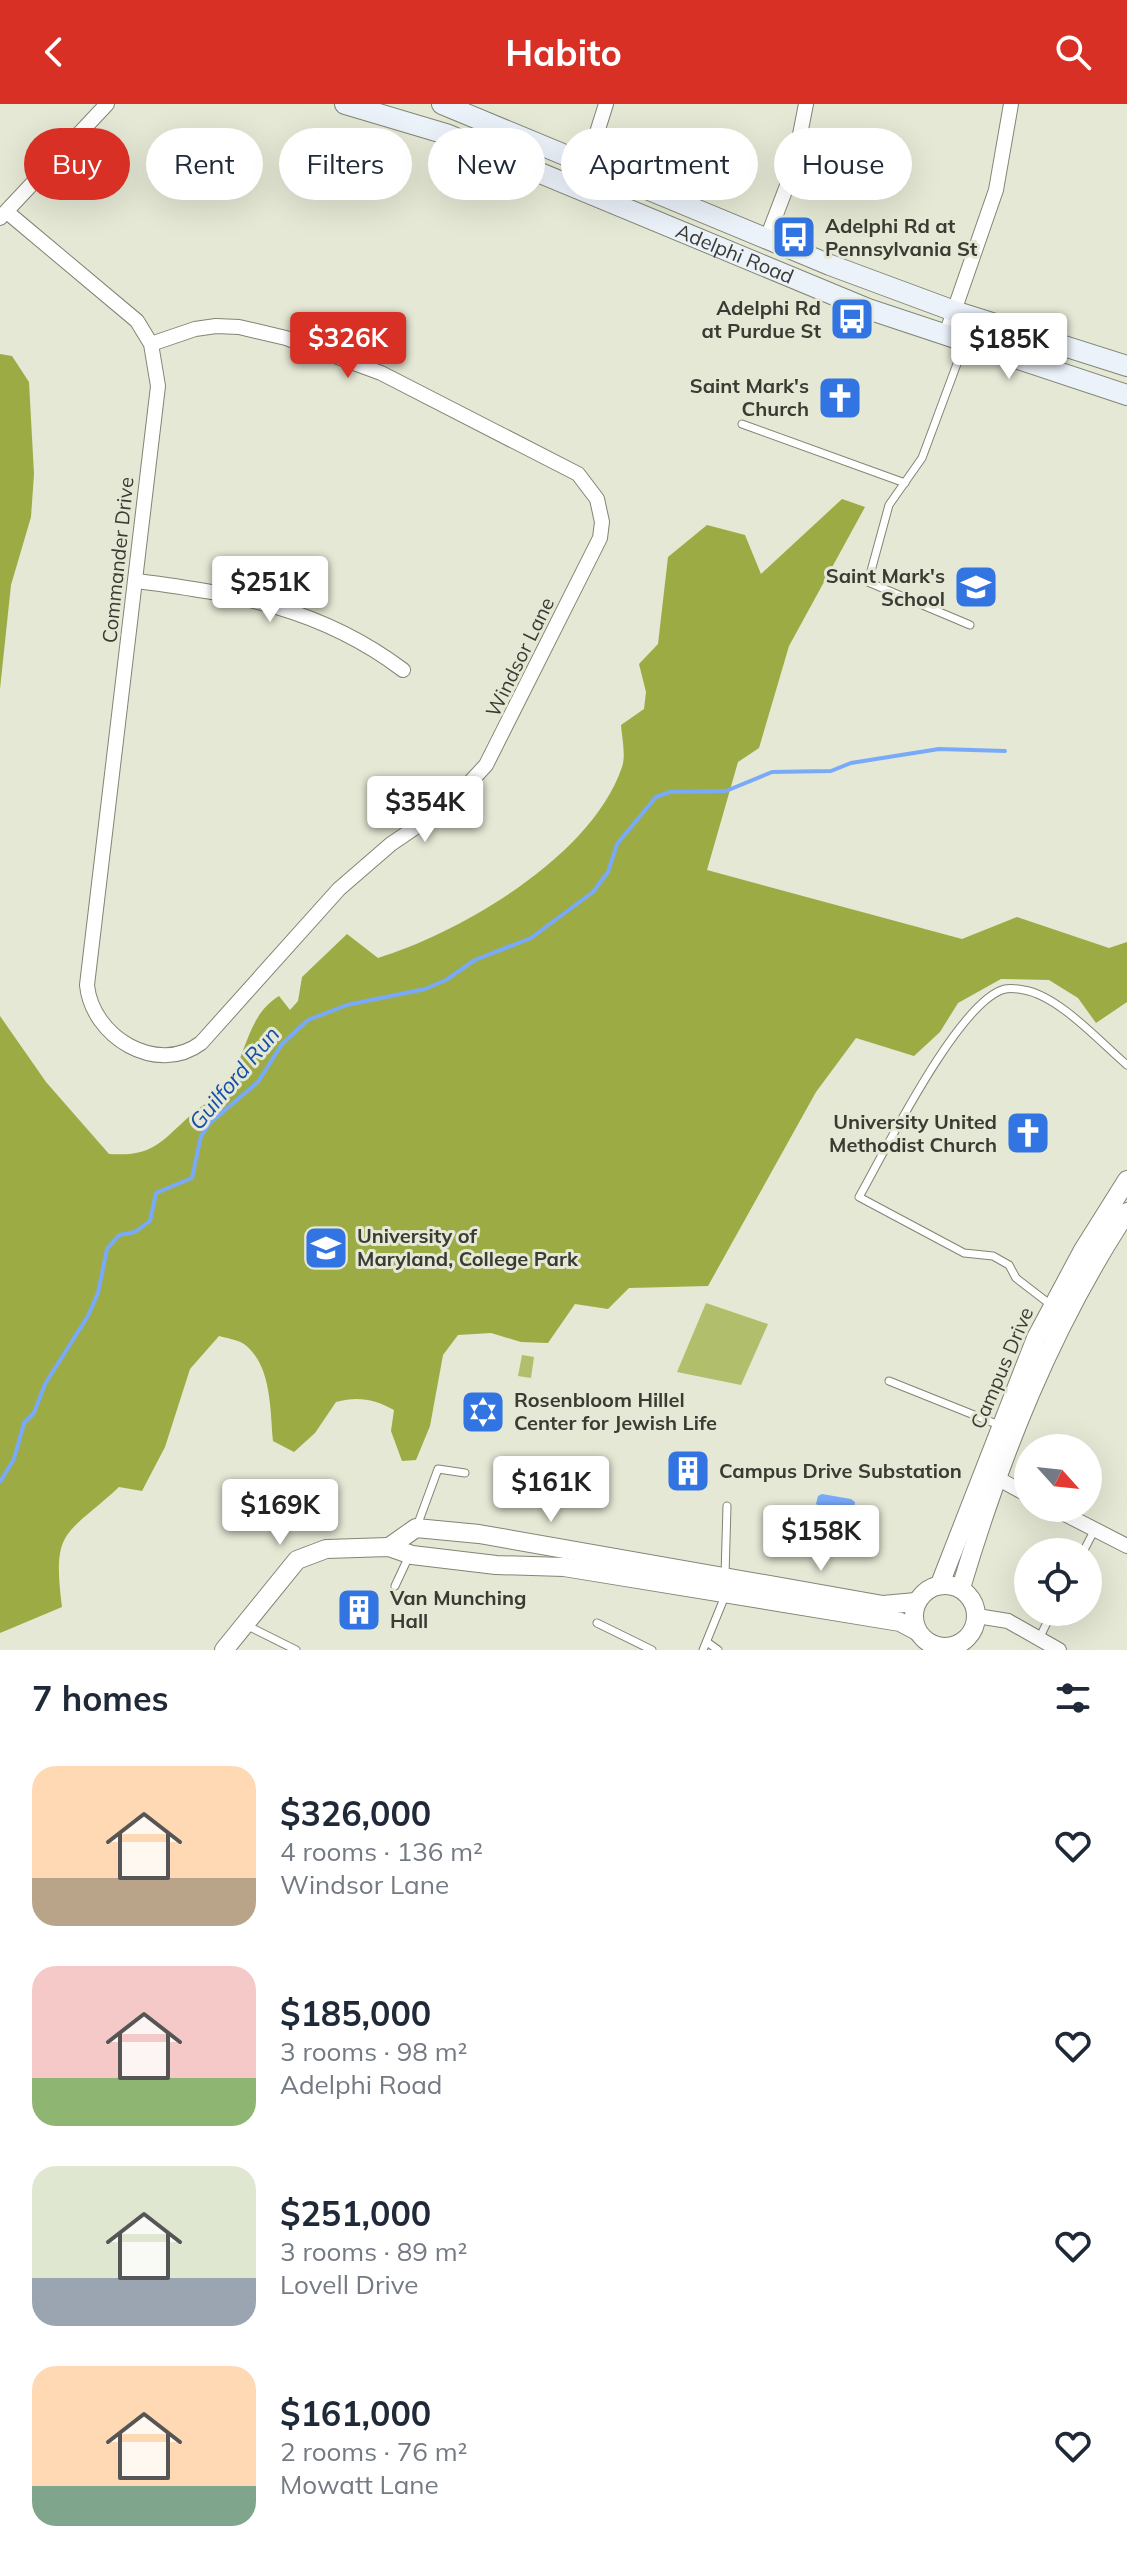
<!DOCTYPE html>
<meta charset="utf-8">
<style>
body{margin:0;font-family:Mulish,sans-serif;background:#f6f6f7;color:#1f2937;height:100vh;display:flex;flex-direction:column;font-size:30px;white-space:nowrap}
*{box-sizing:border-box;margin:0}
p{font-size:26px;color:#747a83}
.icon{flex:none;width:44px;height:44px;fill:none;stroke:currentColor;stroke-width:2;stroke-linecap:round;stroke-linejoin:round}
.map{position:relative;height:1546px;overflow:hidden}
.panel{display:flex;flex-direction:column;background:#fff;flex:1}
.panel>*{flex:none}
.guide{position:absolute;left:24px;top:24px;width:1080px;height:72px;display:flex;gap:16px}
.needle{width:52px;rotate:117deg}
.tools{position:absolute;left:1014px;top:1330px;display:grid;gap:16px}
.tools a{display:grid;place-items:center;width:88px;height:88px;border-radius:50%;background:#fff;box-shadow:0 8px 32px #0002;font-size:40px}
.price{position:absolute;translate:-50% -68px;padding:0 18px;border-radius:8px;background:#fff;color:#222;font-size:26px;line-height:52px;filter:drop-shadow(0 2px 4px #0008)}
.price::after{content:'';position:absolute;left:50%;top:48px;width:24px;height:18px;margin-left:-12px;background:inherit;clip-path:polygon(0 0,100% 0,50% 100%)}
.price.current{background:#d93025;color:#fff}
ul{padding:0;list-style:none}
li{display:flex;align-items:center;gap:24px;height:200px;padding:0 32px}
li span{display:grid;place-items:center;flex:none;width:224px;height:160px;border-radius:24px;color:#555}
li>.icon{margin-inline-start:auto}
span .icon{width:96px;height:96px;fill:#fffc;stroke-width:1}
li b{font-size:34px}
h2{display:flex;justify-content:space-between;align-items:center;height:96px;padding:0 32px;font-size:34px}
.chip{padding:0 28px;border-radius:36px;background:#fff;box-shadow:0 8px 32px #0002;font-size:28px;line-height:72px}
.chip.current{background:#d93025;color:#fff}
header{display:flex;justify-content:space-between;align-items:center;height:104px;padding:0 32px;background:#d93025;color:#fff;font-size:36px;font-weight:700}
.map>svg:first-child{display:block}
</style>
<header><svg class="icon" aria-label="back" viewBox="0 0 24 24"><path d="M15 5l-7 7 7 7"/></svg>Habito<svg class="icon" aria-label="search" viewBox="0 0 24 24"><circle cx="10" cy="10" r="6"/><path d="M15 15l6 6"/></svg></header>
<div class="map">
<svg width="1127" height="1546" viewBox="0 0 1127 1546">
<rect width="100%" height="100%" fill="#e4e8d4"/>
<g fill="#b1be6b">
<path d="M706,1199l62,21 -27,61 -64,-13z"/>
<path d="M522,1251l12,2 -3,21 -13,-2z"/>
</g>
<g fill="#9dab44">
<path d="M0,250l12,2 17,26 5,92 -3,43 -20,68 -11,104z"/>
<path d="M842,395l23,8 -76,139 -30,102 -21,14 -31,108 255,69 55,-22 92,31 18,-6v60l-31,21 -18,-25 -29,-18 -48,-1 -43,24 -18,29 -26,24 -58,-18 -40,54 -108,194 -79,2 -21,21 -33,-5 -27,39 -27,-1 -30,-9 -33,2 -15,20 -13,71 -14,34 -14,1 -11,-30 3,-21c-20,-11 -36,-14 -58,-8l-21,31 -21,19 -21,-11c-3,-31 -1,-76 -29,-97 -6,-4 -18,-6 -25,-8l-29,33 -25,78 -23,44 -23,-4c-54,50 -67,41 -57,120l-62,26v-617l46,66 63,72c46,3 52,-13 84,-41 10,-8 25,-17 33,-28 21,-28 20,-69 53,-89l11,14 8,-9 4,-24 45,-43 31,24c84,-26 214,-102 244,-191 4,-11 0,-30 -1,-42l23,-16 2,-17 -7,-28 19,-20 10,-87 39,-32 38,10 16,39z"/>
</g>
<path fill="#79aafa" d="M822,1390l29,5 4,3 -1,8 -34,-4 -4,-2 2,-8z"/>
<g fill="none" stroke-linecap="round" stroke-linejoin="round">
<path stroke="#79aafa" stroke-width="4" d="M0,1378l14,-23 10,-36 10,-10 11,-29 43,-68 10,-23 9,-44 12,-14 16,-3 15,-11 6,-28 36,-15 9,-42 9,-13 48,-41 24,-38 26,-24 39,-15 78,-16 21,-9 29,-20 56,-22 62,-46 15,-20 9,-28 39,-47 14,-5 56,-1 46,-19 59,-1 20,-8 88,-14 66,2"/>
<g stroke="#818573" stroke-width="9">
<g id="service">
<path d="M742,320l163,59"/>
<path d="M970,521l-102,-43 21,-77 33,-47 52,-140"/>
<path d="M1051,1201l-35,-27 -7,-13 -16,-9 -29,-3 -105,-56c25,-44 100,-197 146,-208 5,-1 14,0 19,1 35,6 76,52 103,75"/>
<path d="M889,1277l110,44"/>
<path d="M417,1422l21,-57 27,4"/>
<path d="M1083,1448l12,-23"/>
<path d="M725,1472l2,-70"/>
<path d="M395,1482l14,-30"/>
<path d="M597,1519l55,27"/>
<path d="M246,1521l50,25"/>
<path d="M1039,1535l13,-27"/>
<path d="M707,1538l11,8"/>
<path d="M703,1546l22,-54"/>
</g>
</g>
<g stroke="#818573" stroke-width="16">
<g id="minor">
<path d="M587,60l19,-60"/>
<path d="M7,108l130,109 14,23 7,42 -71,599c5,52 70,91 114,58l138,-154 52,-45 59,-40 36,-39 114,-227 2,-16 -5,-23 -19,-25 -197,-101 -95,-35 -47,-11 -23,-1 -21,3 -44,15"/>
<path d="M0,114l107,-114"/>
<path d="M767,134l26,-68 13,-66"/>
<path d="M945,233l51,-147 15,-86"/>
<path d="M137,477c100,13 184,27 266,89"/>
<path d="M997,1374l31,17"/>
<path d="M1053,1404l74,38"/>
<path d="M977,1512l31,5 51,29"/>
</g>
</g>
<g stroke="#818573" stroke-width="20">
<g id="tertiary">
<path d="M389,1443l27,-19 63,6 404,71 33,-3"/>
<path d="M940,1480l96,-246 47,-88 44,-70"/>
<circle cx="945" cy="1512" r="31"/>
<path d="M961,1484c39,-131 90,-261 166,-376"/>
<path d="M224,1546l73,-90 29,-11 63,-2 23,8 84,10 68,2 336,55 17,9"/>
</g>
</g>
<g stroke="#818573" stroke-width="22">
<g id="secondary">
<path id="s1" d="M345,0l101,30 422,175 259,86"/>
<path d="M442,0l388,161 124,46 173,55"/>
</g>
</g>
<use href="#service" stroke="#fff" stroke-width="7"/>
<use href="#minor" stroke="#fff" stroke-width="14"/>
<use href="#tertiary" stroke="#fff" stroke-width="18"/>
<use href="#secondary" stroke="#ecf2fa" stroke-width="20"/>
</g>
<defs>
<g id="bus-square" transform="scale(2.3)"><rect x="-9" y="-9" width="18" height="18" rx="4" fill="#3275e2" stroke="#e4e8d4"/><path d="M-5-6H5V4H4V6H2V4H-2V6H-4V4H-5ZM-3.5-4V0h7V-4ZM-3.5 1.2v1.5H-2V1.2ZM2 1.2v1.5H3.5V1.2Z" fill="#fff"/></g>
<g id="church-square" transform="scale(2.3)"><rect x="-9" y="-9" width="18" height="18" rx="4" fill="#3275e2" stroke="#e4e8d4"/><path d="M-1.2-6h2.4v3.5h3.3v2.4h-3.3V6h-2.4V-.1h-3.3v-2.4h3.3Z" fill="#fff"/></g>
<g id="school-square" transform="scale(2.3)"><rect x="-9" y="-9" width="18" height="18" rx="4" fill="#3275e2" stroke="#e4e8d4"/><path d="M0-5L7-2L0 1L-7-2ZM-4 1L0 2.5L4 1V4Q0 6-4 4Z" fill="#fff"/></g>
<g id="university-square" transform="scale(2.3)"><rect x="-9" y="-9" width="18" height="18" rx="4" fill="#3275e2" stroke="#e4e8d4"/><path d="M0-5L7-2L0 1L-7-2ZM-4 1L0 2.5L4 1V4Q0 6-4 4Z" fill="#fff"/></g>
<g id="synagogue-square" transform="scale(2.3)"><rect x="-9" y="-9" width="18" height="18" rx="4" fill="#3275e2" stroke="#e4e8d4"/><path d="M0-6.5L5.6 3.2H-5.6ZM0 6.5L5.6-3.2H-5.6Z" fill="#fff"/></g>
<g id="building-square" transform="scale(2.3)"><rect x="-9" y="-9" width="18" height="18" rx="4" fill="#3275e2" stroke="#e4e8d4"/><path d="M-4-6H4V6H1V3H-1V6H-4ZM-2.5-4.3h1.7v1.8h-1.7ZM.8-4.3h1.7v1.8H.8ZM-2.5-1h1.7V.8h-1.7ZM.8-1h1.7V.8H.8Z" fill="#fff"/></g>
</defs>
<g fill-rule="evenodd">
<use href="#bus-square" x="794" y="133"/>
<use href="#bus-square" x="852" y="215"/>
<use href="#church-square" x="840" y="294"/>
<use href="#school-square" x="976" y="483"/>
<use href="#church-square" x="1028" y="1029"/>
<use href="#university-square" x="326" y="1144"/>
<use href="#synagogue-square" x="483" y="1308"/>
<use href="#building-square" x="688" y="1367"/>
<use href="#building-square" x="359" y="1506"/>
</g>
<g text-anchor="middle" stroke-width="6" stroke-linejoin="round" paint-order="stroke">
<g font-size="20" font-weight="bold" fill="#3a3c34" stroke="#e4e8d4" text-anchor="start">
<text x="825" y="129">Adelphi Rd at<tspan x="825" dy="23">Pennsylvania St</tspan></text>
<text x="821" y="211" text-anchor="end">Adelphi Rd<tspan x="821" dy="23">at Purdue St</tspan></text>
<text x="809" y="289" text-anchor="end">Saint Mark's<tspan x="809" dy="23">Church</tspan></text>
<text x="945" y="479" text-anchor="end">Saint Mark's<tspan x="945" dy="23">School</tspan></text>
<text x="997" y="1025" text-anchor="end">University United<tspan x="997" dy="23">Methodist Church</tspan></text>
<text x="357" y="1139">University of<tspan x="357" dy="23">Maryland, College Park</tspan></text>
<text x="514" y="1303">Rosenbloom Hillel<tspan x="514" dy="23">Center for Jewish Life</tspan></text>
<text x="719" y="1374">Campus Drive Substation</text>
<text x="390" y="1501">Van Munching<tspan x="390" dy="23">Hall</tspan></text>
</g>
<g font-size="20" fill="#3a3c34" stroke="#e4e8d4">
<text dy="7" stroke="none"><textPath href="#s1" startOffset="418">Adelphi Road</textPath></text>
<text transform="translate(118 456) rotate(-84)" y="7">Commander Drive</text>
<text transform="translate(520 553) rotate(-64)" y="7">Windsor Lane</text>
<text transform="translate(1002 1264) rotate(-67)" y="7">Campus Drive</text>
</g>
<g font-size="22" font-style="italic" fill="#154faa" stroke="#e4e8d4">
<text transform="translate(234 974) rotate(-50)" y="8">Guilford Run</text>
</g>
</g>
</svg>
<div class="tools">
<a><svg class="needle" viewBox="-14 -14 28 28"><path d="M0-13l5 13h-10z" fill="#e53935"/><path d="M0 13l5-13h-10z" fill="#747a83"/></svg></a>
<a><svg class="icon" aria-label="locate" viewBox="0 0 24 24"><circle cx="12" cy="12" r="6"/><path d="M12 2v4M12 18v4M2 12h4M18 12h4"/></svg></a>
</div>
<b class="price current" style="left:348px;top:276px">$326K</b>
<b class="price" style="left:1009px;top:277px">$185K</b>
<b class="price" style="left:270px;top:520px">$251K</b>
<b class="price" style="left:425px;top:740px">$354K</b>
<b class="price" style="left:551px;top:1420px">$161K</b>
<b class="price" style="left:280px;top:1443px">$169K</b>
<b class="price" style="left:821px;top:1469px">$158K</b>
<div class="guide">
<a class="chip current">Buy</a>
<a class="chip">Rent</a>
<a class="chip">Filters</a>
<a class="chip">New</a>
<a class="chip">Apartment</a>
<a class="chip">House</a>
</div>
</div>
<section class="panel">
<h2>7 homes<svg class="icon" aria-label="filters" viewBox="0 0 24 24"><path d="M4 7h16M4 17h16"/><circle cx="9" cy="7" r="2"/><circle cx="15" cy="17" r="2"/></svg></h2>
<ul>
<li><span style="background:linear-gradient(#ffd9b3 70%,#b9a48a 0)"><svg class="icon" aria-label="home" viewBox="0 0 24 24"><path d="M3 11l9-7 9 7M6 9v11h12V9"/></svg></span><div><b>$326,000</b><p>4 rooms · 136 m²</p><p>Windsor Lane</p></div><svg class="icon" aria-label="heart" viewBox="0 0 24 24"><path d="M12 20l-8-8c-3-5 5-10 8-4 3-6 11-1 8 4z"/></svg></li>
<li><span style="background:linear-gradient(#f6c9c9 70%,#8fb573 0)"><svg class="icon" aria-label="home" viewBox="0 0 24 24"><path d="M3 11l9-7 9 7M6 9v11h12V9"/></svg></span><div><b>$185,000</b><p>3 rooms · 98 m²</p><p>Adelphi Road</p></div><svg class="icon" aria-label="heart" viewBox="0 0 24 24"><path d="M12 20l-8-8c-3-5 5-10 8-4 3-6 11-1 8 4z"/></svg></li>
<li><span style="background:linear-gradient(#dfe7d0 70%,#9aa5b1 0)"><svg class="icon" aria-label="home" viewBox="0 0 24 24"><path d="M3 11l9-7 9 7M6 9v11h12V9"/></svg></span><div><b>$251,000</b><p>3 rooms · 89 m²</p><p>Lovell Drive</p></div><svg class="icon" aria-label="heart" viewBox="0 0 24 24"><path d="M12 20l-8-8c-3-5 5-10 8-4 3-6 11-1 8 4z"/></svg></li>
<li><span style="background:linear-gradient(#ffd9b3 75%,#7fa58c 0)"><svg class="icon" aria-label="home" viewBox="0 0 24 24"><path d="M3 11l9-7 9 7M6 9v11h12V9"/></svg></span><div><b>$161,000</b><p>2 rooms · 76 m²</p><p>Mowatt Lane</p></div><svg class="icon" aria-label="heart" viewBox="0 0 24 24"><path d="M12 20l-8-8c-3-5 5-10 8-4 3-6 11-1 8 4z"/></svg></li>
</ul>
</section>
